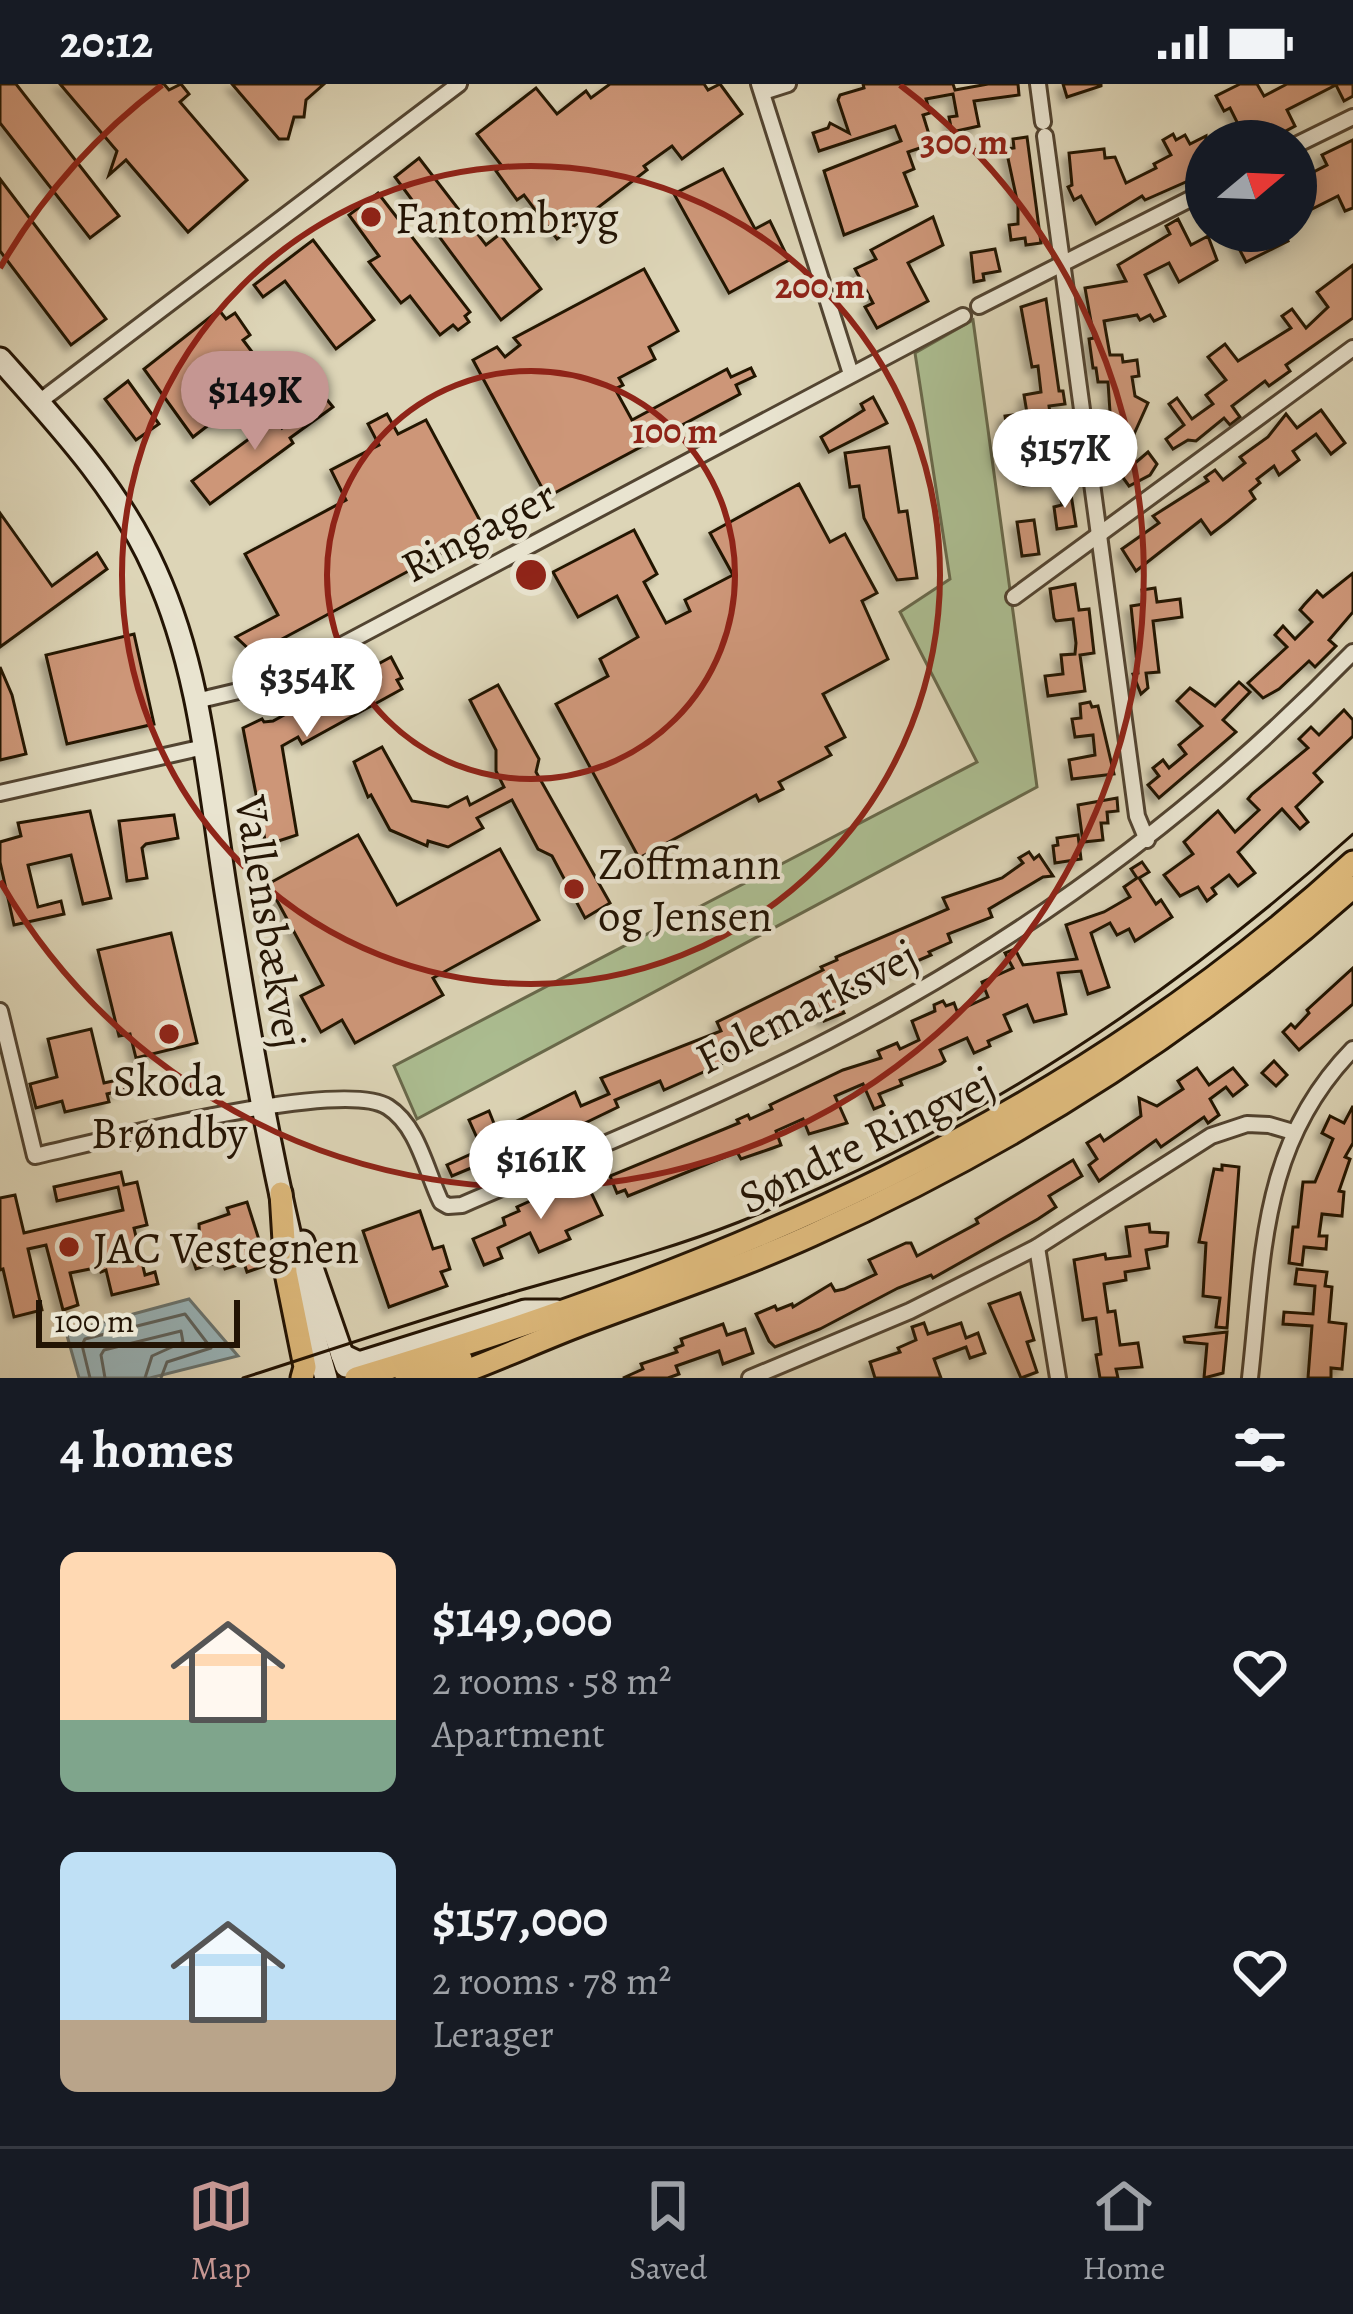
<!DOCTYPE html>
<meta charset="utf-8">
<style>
body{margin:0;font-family:Alegreya,serif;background:#20242c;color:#f1f3f6;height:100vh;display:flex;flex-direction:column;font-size:45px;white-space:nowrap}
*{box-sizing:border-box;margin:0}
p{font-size:39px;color:#9ea1a6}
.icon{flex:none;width:66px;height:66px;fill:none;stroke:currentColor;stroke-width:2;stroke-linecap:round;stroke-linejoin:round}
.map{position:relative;height:1294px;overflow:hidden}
.panel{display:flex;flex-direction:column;background:#171b24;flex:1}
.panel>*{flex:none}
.needle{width:78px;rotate:71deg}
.buttons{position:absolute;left:1185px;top:36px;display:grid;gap:24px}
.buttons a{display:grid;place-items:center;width:132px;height:132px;border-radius:50%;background:#171b24;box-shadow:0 6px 30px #0003;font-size:60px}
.scale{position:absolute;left:36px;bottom:30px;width:204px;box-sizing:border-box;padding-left:12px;border:6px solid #231404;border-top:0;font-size:33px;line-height:42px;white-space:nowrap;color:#231404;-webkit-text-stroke:9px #e9e4d0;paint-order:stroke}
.price{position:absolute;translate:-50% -102px;padding:0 27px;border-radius:42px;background:#fff;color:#222;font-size:39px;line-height:78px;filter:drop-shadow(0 3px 6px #0008)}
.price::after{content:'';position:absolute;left:50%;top:72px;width:36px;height:27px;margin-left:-18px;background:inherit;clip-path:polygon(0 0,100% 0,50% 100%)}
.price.on{background:#c59692;color:#111}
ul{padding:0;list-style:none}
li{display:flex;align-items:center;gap:36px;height:300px;padding:0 60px}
li span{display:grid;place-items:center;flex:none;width:336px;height:240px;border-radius:18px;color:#555}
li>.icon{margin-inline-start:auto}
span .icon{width:144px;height:144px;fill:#fffc;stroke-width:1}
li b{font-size:51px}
h2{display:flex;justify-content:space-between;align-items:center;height:144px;padding:0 60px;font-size:51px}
.status{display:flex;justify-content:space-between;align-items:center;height:84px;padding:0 60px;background:#171b24;direction:ltr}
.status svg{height:33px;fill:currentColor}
.tabs{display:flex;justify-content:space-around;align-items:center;height:168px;border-top:3px solid #363941;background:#171b24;font-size:33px;color:#9ea1a6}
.tabs a{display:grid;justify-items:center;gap:6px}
.tabs .on{color:#c59692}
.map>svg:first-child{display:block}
</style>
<div class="status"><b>20:12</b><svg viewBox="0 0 49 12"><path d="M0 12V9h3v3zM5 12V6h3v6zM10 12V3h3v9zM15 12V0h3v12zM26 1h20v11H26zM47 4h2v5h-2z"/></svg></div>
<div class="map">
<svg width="1353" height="1294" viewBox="0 0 1353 1294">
<defs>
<filter id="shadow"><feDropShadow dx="-5.5" dy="5.5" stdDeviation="3" flood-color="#0004"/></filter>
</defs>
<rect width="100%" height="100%" fill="#ddd5b7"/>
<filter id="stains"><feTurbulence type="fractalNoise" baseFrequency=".00167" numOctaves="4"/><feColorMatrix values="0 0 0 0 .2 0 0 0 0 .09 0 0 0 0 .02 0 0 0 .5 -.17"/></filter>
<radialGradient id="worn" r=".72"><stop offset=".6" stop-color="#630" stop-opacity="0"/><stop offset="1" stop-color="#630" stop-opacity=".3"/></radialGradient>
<path fill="#acbe92" stroke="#68694b" stroke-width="3" d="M973,236l64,467 -620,332 -23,-53 583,-304 -77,-150 50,-33 -35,-226z"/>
<path fill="#99b5ba" stroke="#6a7571" stroke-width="3" d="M189,1215l49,57 -88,22h-71l-13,-46z"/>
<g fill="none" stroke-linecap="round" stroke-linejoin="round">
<g stroke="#5e645f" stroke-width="3">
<path d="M90,1294l-8,-33 3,-6 100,-25 26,34 -44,14 -6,16"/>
<path d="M105,1294l-4,-23 3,-5 77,-19 2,11 -31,14 -7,22"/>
</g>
</g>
<g fill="#cd9678" stroke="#231404" stroke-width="3" filter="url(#shadow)">
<path d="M0,0h16l103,132 -29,22 -90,-115z"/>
<path d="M60,0h104l5,6 12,-6 8,10 -9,8 67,78 -59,52 -62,-72 -17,15 8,-24z"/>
<path d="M232,0h92l-18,16 -2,17h-10l-6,22h-9z"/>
<path d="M610,0h94l4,6 12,-6 22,30 -60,45 -10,-13 -28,20 3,4 -90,69 -33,-44 -7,5 -21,-29 6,-5 -25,-32 59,-46 21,26 29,-23 5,7z"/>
<path d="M863,0h90l2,6 33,-6h30l1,11 -45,6 5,25 -27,6 -3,-15 8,-1 -4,-22 -27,5 4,14 -7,2 9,29 -24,8 6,17 -10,4 13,33 -73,29 -20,-64 77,-30 -6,-15 -76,25 -6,-18 15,-5 2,-5 19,10 -11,-33 2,-5 24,-7z"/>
<path d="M1063,0h38v2l-34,11z"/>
<path d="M1240,0h17l7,12 23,-12h66v12l-9,5 -8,-16 -49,25 8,16 -17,9 -1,-3 -18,9h-46l27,-13 -10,-20 -6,3 -8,-15z"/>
<path d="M1173,50l3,6 9,-5 5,9 16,-8v37l-61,27 -3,-4 -46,28 -15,-28 -7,4 -6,-13 4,-2 -3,-32 35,-4 1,9 10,-1 11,26 30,-15 -2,-4 17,-9 -8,-15z"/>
<path d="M1027,53l14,106 -15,2 -1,-7 -14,2 -2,-15 9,-1v-19l-12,-56 8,-1 -1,-9z"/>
<path d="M1353,56v68l-8,3 -7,-15 -30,15 -3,-5 -9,5v-30l31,-16 -5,-10z"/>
<path d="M419,74l67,87 14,-11 41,55 -40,31 -106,-143z"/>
<path d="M723,85l32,60 15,-8 19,39 -60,33 -55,-99z"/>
<path d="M0,95l106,140 -35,26 -71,-94z"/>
<path d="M378,109l92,119 -5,4 4,6 -11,8 -5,-5 -13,10 -30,-39 -9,7 -32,-41 10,-6 -30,-41z"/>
<path d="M933,133l10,28 -35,18 20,38 -51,27 -12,-21 8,-4 -18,-34 21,-10 -5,-9z"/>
<path d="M1178,135l13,26 17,-9 9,24 -38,22 -10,-19 -24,12 20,41 -11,5 -4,-6 -10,5 -3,-5 -33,6 6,34h12l1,7 14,-2 2,16 -7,1 3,19 13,7 -14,31 -9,1 -1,-10 -13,2 -3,-45h-10l-2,-14h-3l-4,-29 5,-1 -9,-50 41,-7 -8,-16 52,-31 -4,-8z"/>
<path d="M1230,147h53l5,10 -42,21z"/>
<path d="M313,156l61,80 -38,29 -51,-68 -22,16 -9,-12z"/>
<path d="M995,165l5,22 -17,3 1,6 -10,2 -3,-29z"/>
<path d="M1353,181v53l-67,47 4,6 -21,15 -4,-5 -33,25 8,11 -10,8 -6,-7 -28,23 -8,-1 -15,9 -7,-10 18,-14 -15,-21 8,-6 15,21 21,-15 -7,-9 20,-15 -18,-23 17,-13 13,17 53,-33 -9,-12 10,-7 14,19 22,-21 -11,-15z"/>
<path d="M644,185l34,62 -29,16 6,12 -36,19 4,7 -8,4 17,31 95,-51 4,8 20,-9 4,8 -19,9 4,9 -193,103 -74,-137 24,-13 8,10 15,-12 -6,-7z"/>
<path d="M1046,215l13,92h4l2,13 -16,2 4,26 12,-1 5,32 -24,3 2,15 -24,4 -4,-57 -13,2 -2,-14 22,-3 -3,-18 17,-3 -3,-26 -6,1 -11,-60z"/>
<path d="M219,226l7,9 9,-6 15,22 -7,5 28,37 -78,60 -49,-68z"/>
<path d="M128,297l31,43 -23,16 -31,-41z"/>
<path d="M324,312l9,11 -43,31 3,5 -83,61 -18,-23 84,-62 6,9z"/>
<path d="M873,313l14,26 -58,29 -8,-15 43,-27 -3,-6z"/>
<path d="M1321,326l24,33 -14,11 -15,-20 -23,17 6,9 -20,15 -5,-9 -17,13 3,4 -10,8 5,8 -27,22 -17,13 -10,-14 -65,51 -14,-22 37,-26 -6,-7 55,-35 -3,-4 10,-7 8,10 22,-17 -5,-6 28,-20 18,-23 11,14z"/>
<path d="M387,330l11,20 28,-14 59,110 -231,124 -18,-17 42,-22 -33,-61 101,-54 -15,-30 48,-25 -11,-21z"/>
<path d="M889,363l10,65 8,-1 10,67 -20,2 -33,-62 -5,-32 -9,1 -5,-34z"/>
<path d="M1148,368l9,12 -7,11 -21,11 -8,-11z"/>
<path d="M799,400l31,58 15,-8 32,59 -15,8 26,58 -65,35 22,43 -19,10 5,8 -52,27 4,7 -24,12 -3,-6 -117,63 -83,-154 52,-28 -8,-17 38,-22 -21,-41 -39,21 -25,-45 81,-42 23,44 -13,8 22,41 24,-12 -5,-11 48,-25 -23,-42z"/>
<path d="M1070,404l6,38 -19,3 -3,-22 8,-2 -3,-16z"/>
<path d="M0,429l52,73 45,-33 10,16 -107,78z"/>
<path d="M1034,436l5,34 -17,2 -5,-34z"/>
<path d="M1353,489v39l-24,28 7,6 -21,21 -6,-6 -30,28 -16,9 -15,-15 39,-36 -12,-12 8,-9 12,13 17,-17 -12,-12 4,-5 13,-14 6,6z"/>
<path d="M1075,500l4,26 10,-1 5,44 -14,2 5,36 -37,5 -3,-20 18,-2 -2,-19 14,-1 1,-11 -3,-24 -17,2 -2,-3 -4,-29z"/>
<path d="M1155,504l2,14 23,-3 2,18 -29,4 6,51 -13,1 2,15 -7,6 -8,-20 5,-1 -7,-67 13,-2 -2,-14z"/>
<path d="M134,550l20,90 -87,20 -21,-89z"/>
<path d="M391,573l11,21 -5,2 5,9 -100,55 -4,-7 -16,9 15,89 -31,10 -23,-117 19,-9 2,3 9,-1z"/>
<path d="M0,583l12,28 14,59 -26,6z"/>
<path d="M1239,598l11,10 -27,28 13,12 -77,66 -11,-13 11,-9 -6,-8 10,-8 6,8 17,-14 -7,-9 23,-19 -25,-25 13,-13 25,18z"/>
<path d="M498,601l41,74 -3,13 74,131 -25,15 -33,-62 -14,-7 -26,-49 -35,18 6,10 -35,19 -20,-6 -1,5 -37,-16 -19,-35 -3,2 -14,-35 28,-15 30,54 36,6 19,-10 3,8 34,-18 -8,-16v-21l-26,-50z"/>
<path d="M1090,618l2,5 6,-1 16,68 -42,5 -3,-19 26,-5 -2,-20 -18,2 -3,-18 9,-1 -1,-14z"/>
<path d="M1344,626l9,10v16l-39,37 8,9 -26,25 12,15 -8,7 -18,-20 -44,43 17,21 -17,13 -9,-11 -17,13 4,6 -9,7 -9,-14 -18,9 -16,-21 29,-21 -9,-12 34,-31 17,21 24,-22 -11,-11 4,-5 56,-46 -9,-9 12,-12 8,8z"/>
<path d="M1117,714l1,13 -11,1 1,11h-7l2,17 -20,2 -5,-37z"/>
<path d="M90,727l21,87 -28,6 -12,-49 -43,10 10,42 23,-6 3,13 -50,11 -14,-63v-20l21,-6 -3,-13z"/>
<path d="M174,731l4,23 -32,6 -4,4 5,30 -20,3 -8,-60z"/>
<path d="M358,751l39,70 103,-56 39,71 -106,58 10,17 -88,48 -13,-23 -21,12 -20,-36 22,-11 -55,-101z"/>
<path d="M1078,751l3,24 -26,4 -2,-17 5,-1 -1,-7z"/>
<path d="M1029,768l5,7 5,-4 14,21 -10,1 -54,32 3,8 -44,17 3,8 -22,10 2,3 -79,34 1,4 -15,7 6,13 -20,8 -3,-7 -36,16 -1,-3 -44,23 -2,-3 -18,9 3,7 -39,18 -20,9 -4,-9 -45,19 3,7 -35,17 -10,4 -3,-6 -23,11 1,3 -96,40 -5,-11 35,-16 -13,-29 20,-9 8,20 78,-39 6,14 28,-12 -8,-16 120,-47 -4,-9 106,-52 -2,-3 16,-7 -1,-3 112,-48 -5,-11 59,-20 21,-15 -4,-5z"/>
<path d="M1142,778l7,10 -10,6 17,26 5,-4 11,17 -37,24 -6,-12 -12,6 -7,-12 -19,10 18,54 -21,7 -7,-23 -23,2 8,41 -32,8 -7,-17 -23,10 7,16 -23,10 2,5 -16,7 -7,-15 -27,12 5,11 -4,3 -41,16 2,5 -23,9 5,11 -10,4 -11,-25 -28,12 12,27 -38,11 -6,-15 -27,12 5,14 -11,4 -29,10 -4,-7 -109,44 -3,-6 -8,3 -7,-17 129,-53 -2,-3 11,-5 2,4 22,-10 -2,-4 73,-35 38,-12 -3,-7 19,-8 3,6 19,-9 -7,-19 23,-10 -1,-6 9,-4 3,5 8,-3 3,8 31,-14 -6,-15 31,-14 -8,-15 10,-4 8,16 54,-6 -11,-34 38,-13 26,-15 -6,-10 13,-9 -6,-9z"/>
<path d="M171,849l26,110 -61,15 -6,-24 -11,2 -21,-86z"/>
<path d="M1353,884v36l-54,46 -16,-18 8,-8 4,4 14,-15 -2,-3z"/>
<path d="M91,945l13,54 18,-4 3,11 -18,4 2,8 -44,10 -3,-11 -26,7 -6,-24 27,-7 -9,-38z"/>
<path d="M1274,977l13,14 -11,11 -14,-13z"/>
<path d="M1197,984l12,17 24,-17 14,17 -14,11 -7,-9 -16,12 9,16 -11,8 -4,-6 -43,30 -5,-7 -57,41 -10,-16 8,-6 -10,-16 13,-8 4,6 37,-25 -2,-18 18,8 26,-17 -5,-8z"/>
<path d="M1353,1022v37l-8,14 5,2 -11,32 5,1 -2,24 -20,-2 -3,22h8l-1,13 -22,-2 -2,18 -13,-2 4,-36h5l5,-45h12l18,-43 -11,-6 8,-17 14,7z"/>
<path d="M1073,1076l9,16 -33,20 7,11 -18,12 -105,59 -2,-3 -33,13 -78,41 -45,18 -6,-6 -13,-27 19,-8 2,4 15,-6 1,3 38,-23 4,7 9,-2 32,-15 -7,-14 37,-17h5l6,13 61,-33 -2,-4z"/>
<path d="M1222,1081l17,2 -12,161 -11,-1 4,-29 -17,-2 3,-53 -7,-1 15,-73 8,1z"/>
<path d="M121,1088l3,13 13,-3 10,43 -13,3 11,47 10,-3 3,12 -46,11 -6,-25 -5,2 -1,-5 -30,6 8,32 -15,5 -17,-65 -18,4 14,61 -28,7 -11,-48 -3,1v-72l15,-3 9,38 99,-23 -5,-23 -61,14 -3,-14z"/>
<path d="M587,1100l15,31 -36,16 4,8 -31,13 -9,-19 -32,15 4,10 -18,7 -11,-26 32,-14 -2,-7 16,-7 -2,-4 40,-18 3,7z"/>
<path d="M247,1118l20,63 -20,7 -3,-9 -19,6 -3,-8 -26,8 -5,-15 2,-6 7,-2 -1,-22 30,-10 -2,-6z"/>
<path d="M420,1127l13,38 10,-3 7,23 -9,3 6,14 -58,21 -26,-76z"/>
<path d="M1149,1140l1,8 18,1 -1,13 -21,4 3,18 -24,4 1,8 -22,4 4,28 7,-1 5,34 18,-2 4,24 -26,2 2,9h-18l-4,-23 5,-1 -5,-36 -13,2 -9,-60 31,-6 1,5 24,-3 -4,-29z"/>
<path d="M1297,1185l30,3 -2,14 7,1 -3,35 17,2 -4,45 -11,-1v10h-23l4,-52 -29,-2 1,-12 29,2 2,-28 -20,-2z"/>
<path d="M1020,1209l14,47 -7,2 10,30 -16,6 -32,-74z"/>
<path d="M924,1239l4,11 33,-11 5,15 12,-5 7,20 -15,5 -4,-11 -32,12 7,19h-66l-5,-16 30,-10 -2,-4 18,-8 -4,-13z"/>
<path d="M723,1240l4,11 18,-6 8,24 -30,11 -4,-13 -43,15 3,8 -11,4h-45l20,-9 -2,-5 36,-12 -2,-4 8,-3 -2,-6z"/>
<path d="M1227,1248l-4,41 -19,5 3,-34 -22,-2 -1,-5z"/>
</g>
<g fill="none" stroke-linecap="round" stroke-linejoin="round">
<g stroke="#524431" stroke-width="20">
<g id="street">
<path d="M759,0l92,290"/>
<path d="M1038,0l5,38"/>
<path d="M763,8l25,-8"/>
<path d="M1045,52l92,680 10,24"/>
<path d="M1296,61l57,-28"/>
<path d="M979,222l227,-115"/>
<path d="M39,318l420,-318"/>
<path d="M1014,513l339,-249"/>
<path d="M196,617l59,-14 38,-16 670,-355"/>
<path d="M0,709l204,-46"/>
<path d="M0,927l35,145c62,-14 307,-79 353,-49 30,19 38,64 53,95l7,4 14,-1c151,-65 304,-126 446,-208 165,-94 313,-209 445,-345"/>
<path d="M1037,1163l21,131"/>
<path d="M750,1294l160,-67 127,-64 174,-111 36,-12 22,1 24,7"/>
<path d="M1250,1294c14,-124 10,-234 103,-329"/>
</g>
</g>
<g stroke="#231404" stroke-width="27">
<g id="secondary">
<path d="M0,275c59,66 119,130 155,211 47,103 54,218 72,328 26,162 54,322 99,480"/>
<path d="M303,1158l43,124"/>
<path d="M342,1271l17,8 166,-52h32"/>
</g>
</g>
<g stroke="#231404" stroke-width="27">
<g id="primary">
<path d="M281,1109l5,80 19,94 -3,11"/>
<path d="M356,1294c372,-111 707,-252 997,-516"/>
<path d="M406,1294l55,-19"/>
<path d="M447,1294c46,-16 90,-37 135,-54 77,-29 155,-55 230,-89 196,-88 380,-204 541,-348"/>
</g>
</g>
<use href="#street" stroke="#e9e4d0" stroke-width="14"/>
<use href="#secondary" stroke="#e9e4d0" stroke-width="21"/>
<use href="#primary" stroke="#deba7c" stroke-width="21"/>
<path stroke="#231404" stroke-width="3" d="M243,1294c87,-28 173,-57 261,-83 78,-23 159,-43 235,-73 227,-89 433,-225 614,-388"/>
</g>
<g fill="none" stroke="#8f2418" stroke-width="6">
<circle cx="531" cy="491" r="204"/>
<circle cx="531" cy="491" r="409"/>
<path d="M0 184A613 613 0 0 1 162 1M900 1A613 613 0 1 1 0 797"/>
</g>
<g fill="#8f2418" stroke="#e9e4d0" stroke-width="4.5">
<circle cx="371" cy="133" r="12"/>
<circle cx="574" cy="805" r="12"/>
<circle cx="169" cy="950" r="12"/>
<circle cx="69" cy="1163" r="12"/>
</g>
<g text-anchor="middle" stroke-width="9" stroke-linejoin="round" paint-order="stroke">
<g font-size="45" fill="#231404" stroke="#e9e4d0" text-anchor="start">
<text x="395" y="149">Fantombryg</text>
<text x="598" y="795">Zoffmann<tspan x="598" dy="52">og Jensen</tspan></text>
<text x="169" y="1012" text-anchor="middle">Skoda<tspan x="169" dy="52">Brøndby</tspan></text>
<text x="93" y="1179">JAC Vestegnen</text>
</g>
<g font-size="45" fill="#231404" stroke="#e9e4d0">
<text transform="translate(478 446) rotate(-28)" y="16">Ringager</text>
<text transform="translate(271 838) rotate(81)" y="16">Vallensbækvej</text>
<text transform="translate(806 922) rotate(-27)" y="16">Folemarksvej</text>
<text transform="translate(866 1055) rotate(-26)" y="16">Søndre Ringvej</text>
</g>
</g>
<circle cx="531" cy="491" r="18" fill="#8f2418" stroke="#e9e4d0" stroke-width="6"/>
<g font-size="36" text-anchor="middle" font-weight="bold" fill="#8f2418" stroke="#e9e4d0" stroke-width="9" stroke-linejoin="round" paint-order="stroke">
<text x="964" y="70">300 m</text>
<text x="820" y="214">200 m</text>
<text x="675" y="359">100 m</text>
</g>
<rect width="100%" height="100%" filter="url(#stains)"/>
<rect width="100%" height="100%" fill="url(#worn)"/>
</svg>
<div class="buttons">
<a><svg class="needle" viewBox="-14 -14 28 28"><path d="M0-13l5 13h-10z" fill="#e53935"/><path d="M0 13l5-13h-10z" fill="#9ea1a6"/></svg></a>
</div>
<div class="scale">100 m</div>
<b class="price on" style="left:255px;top:369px">$149K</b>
<b class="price" style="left:1065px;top:427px">$157K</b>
<b class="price" style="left:307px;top:656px">$354K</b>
<b class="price" style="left:541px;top:1138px">$161K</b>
</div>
<section class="panel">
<h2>4 homes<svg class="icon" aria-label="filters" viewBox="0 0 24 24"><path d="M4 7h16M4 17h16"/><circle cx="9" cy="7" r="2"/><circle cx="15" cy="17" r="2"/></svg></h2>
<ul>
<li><span style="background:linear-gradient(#ffd9b3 70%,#7fa58c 0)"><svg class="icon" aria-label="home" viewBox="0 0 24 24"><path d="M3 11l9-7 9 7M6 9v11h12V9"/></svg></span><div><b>$149,000</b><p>2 rooms · 58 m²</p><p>Apartment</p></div><svg class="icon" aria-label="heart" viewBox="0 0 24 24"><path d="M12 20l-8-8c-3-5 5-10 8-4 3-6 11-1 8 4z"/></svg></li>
<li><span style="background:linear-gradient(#bfe0f5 70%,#b9a48a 0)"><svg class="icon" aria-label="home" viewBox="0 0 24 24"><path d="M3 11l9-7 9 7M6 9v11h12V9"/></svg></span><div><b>$157,000</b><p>2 rooms · 78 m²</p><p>Lerager</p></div><svg class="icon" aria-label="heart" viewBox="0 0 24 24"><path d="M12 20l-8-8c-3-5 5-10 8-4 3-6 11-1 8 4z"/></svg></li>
</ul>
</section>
<nav class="tabs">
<a class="on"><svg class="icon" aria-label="map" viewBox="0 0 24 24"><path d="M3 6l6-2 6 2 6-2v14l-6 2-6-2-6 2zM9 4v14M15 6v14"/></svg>Map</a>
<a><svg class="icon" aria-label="saved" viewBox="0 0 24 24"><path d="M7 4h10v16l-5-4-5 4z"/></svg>Saved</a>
<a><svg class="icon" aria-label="home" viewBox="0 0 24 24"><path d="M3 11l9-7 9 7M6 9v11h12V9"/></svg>Home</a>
</nav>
